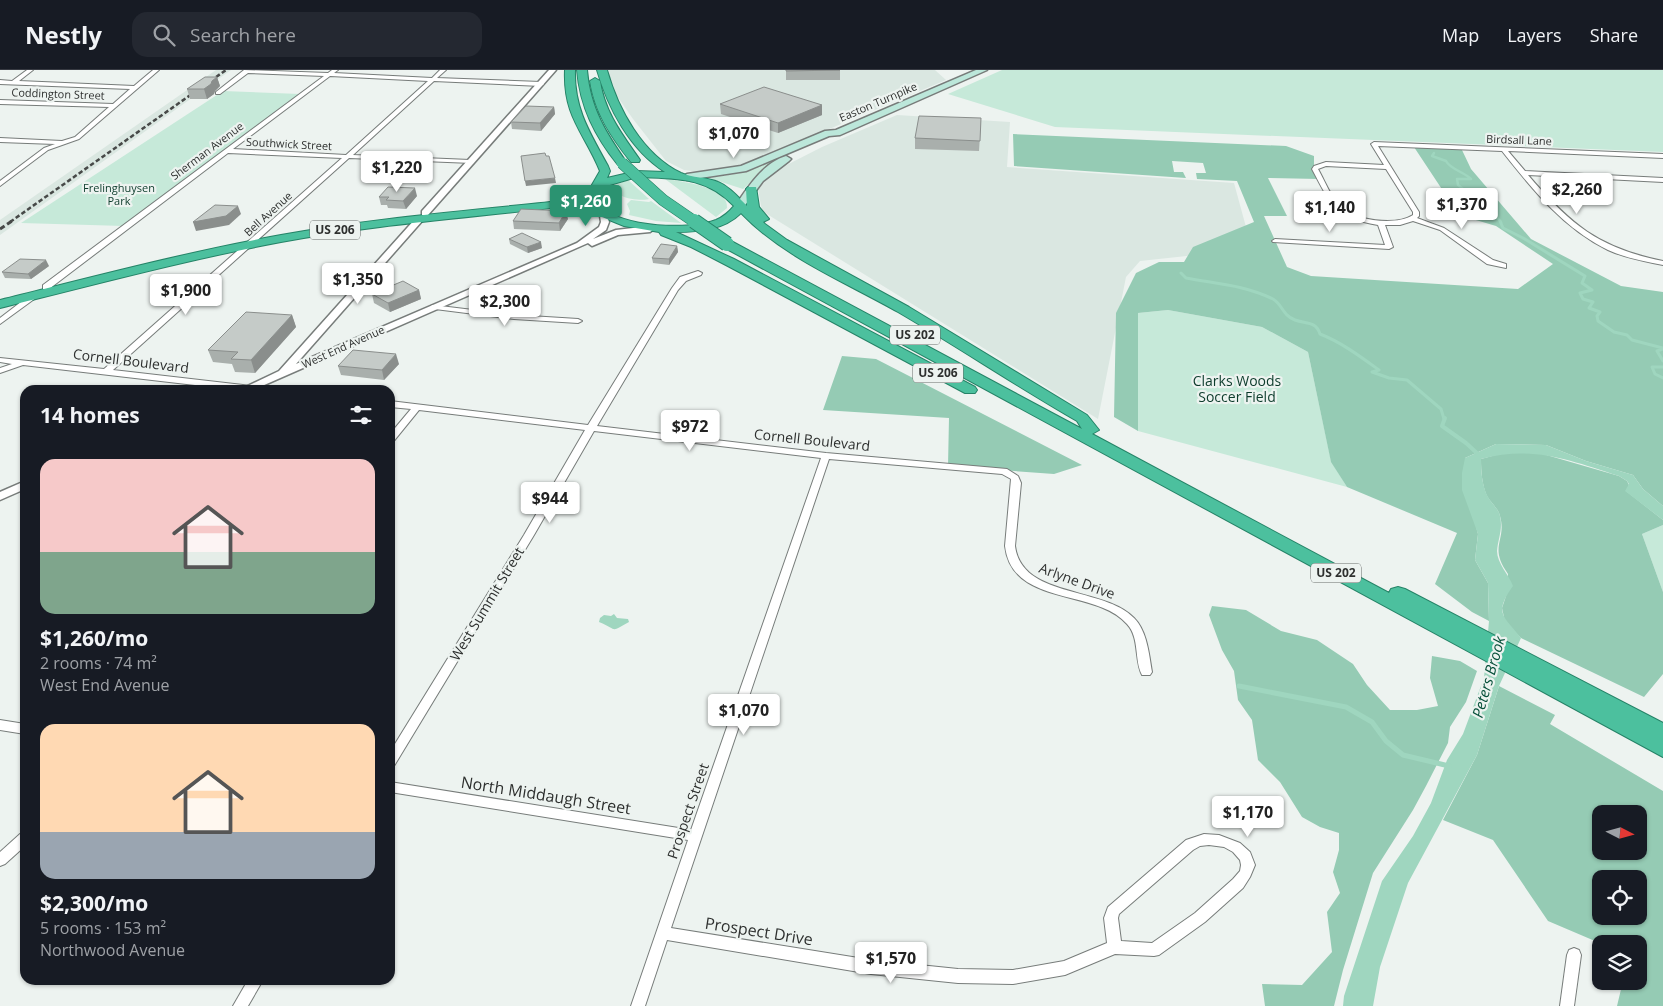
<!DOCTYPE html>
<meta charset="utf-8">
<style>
body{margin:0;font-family:"Open Sans",sans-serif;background:#242831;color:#f1f3f6;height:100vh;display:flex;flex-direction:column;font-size:19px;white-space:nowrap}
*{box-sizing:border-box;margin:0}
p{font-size:16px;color:#9ea1a6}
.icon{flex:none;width:28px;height:28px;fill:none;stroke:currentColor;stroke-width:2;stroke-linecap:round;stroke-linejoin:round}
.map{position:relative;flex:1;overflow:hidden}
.drawer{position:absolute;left:20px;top:315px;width:375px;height:600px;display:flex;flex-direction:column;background:#171b24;border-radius:15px;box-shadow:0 1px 4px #0004}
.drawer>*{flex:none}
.needle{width:32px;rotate:96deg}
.fabs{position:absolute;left:1592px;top:735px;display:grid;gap:10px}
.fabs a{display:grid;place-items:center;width:55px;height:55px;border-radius:10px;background:#171b24;box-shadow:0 1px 4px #0004;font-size:25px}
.price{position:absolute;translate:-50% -42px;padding:0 11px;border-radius:5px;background:#fff;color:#222;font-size:16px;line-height:32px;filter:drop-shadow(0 1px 2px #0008)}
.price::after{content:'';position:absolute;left:50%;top:30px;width:15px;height:11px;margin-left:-8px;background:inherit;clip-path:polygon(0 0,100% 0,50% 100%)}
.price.on{background:#2b9371;color:#fff}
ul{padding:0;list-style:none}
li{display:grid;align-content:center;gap:10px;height:265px;padding:0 20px}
li span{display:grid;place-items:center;height:155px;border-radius:15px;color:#555}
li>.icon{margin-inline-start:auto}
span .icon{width:90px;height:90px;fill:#fffc;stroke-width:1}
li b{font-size:21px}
h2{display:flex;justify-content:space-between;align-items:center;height:60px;padding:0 20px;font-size:21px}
header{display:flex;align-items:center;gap:30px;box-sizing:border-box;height:70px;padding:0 25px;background:#171b24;border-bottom:1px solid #363941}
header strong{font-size:24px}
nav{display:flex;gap:28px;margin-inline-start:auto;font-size:18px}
.search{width:350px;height:45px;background:#242831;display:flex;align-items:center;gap:12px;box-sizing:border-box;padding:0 18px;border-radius:15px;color:#9ea1a6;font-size:19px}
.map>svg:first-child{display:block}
</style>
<header>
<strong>Nestly</strong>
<div class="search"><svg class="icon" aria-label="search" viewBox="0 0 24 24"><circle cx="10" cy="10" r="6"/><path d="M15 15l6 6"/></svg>Search here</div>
<nav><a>Map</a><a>Layers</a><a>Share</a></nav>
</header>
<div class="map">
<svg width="1663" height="936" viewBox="0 0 1663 936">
<rect width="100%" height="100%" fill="#edf3f0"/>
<g fill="#dae7e1">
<path d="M216,0h15l-231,165v-15z"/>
<path d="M609,0h326l11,10 -200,84 -39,9 -23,-3 -18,-9 -33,-42 -23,-33z"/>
<path d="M897,45l113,7 -3,45 227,16 18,66 -112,12 -14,16 -28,142 -336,-208 -4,-22 15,-17 49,-25z"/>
</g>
<g fill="#c6e9d9">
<path d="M1002,0h661v82l-608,-25 -107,-33z"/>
<path d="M223,21l77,3 -176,132 -103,-3z"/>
<path d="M778,89l1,1 -15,10 -21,19 -34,-11 32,-5z"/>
<path d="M665,109c15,2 65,8 62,29l-11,9z"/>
<path d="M628,110l21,19c-5,2 -22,0 -27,-3 -5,-2 -8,-6 -14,-8z"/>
<path d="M631,130l18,2 2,-1 30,22 -25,-2 -27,-6 1,-4 -3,-7z"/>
<path d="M1168,240l94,17 46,25 23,109 16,26 -209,-56v-118z"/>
<path d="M1663,455v67l-21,-58z"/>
</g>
<g fill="#95cbb4" fill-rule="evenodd">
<path d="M1013,64l273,12 28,10v9l5,14 -51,-1 19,38h-23l23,51 24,9 207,13 35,-25 -57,-38 -37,-11 -45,-68 48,3 9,19 60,70 90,47 42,6v214l-20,-17 -10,-14 -47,-14 -40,-16 -50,-1 -31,14 8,57 5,19 -3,26 13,23 1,38 -17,-9 -37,-28 22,-51 -110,-46 -16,-25 -23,-110 -46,-25 -94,-17 -30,3v118l-24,-14 2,-104 20,-40 23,-11h25l9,-15 61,-25 -17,-41 -40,-2 -1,-6h10l-3,-10 -31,-2 2,11h9l3,6 -172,-12z"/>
<path d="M842,286l34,3 206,106 -28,9 -106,-8 1,-48 -126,-8z"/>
<path d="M1524,382l19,2 76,22 8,5 2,4 -3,6 37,29v5l-21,9 21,58v82l-19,23 -123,-59 -16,-16 -3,-14 4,-12 2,-22c-20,-28 -1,-33 -8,-58 -2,-8 -9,-13 -13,-20 -5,-11 -6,-25 -6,-37l22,-6z"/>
<path d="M1212,536l34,4 35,21 36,9 36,24 14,21 23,25h27l21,-4 -8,-28 2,-22 28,5 17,10 -11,31 -16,25 -2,16 -22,43 -13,24 -40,63 -30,97 -9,36h-69l-3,-22 40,1 30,-33 -5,-40 13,-19 -7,-21 6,-22v-17l-19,-6 -18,-10 -22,-35 -22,-22 -6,-40 -14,-20 -4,-29 -12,-21 -13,-35z"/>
<path d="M1499,616l56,29 -5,9 113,67v215h-46l6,-25h16v-37h-37l-54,-23 -55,-81 -50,-20 34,-65zM1601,744h38v37h-38zM1601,809h38v37h-38z"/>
</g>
<g fill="#9fd6bf">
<path d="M1496,374l50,1 40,16 47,14 10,14 20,17v14l-38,-29 4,-7 -2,-3 -8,-5c-50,-16 -86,-31 -138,-17 0,12 1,27 7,38 3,6 11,12 12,19 3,13 -2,23 -3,35 0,12 12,24 16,35 -20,28 -9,30 8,52l-22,48 -22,69 -69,128 -28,84 -7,39h-30l1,-10 38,-115 31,-45 18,-33 16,-43 16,-26 21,-56 5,-57 -1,-38 -13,-23 3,-26 -16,-44v-17l3,-15z"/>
<path d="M614,544l3,4 11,1 1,3c-20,11 -10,8 -30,0l1,-4 4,-3 7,1z"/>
</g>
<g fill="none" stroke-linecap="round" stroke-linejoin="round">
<path stroke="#9fd6bf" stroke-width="2.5" d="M1434,83l-2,3 14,5c4,8 18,11 25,18h-14l1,6 33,26 10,11"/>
<g stroke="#9fd6bf" stroke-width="3">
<path d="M1500,151l3,7 20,10 62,38 -3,7 10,7 -12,3 3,6 10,3 -4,6 11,4 -3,4 1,5 16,11 13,3 5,5 31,8"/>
<path d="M1181,203l5,5c32,6 58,7 87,21 10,6 9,16 22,21 11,4 21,1 25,14 21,8 41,23 59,36l-7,2 17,6 18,2 34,29 3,10"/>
<path d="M1663,279l-6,2 6,10"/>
<path d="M1663,297h-11l3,7 8,4"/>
</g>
<path stroke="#9fd6bf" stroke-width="4" d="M1445,348l-3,8 24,17 13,12"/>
<path stroke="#9fd6bf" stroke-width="5" d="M1239,616l107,21 26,15 14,19 17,14 46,11"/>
<g stroke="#777c7a" stroke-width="2">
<g id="minor">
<path d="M27,0h6l-14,11 115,5 19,-16h6l-80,69 -31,11 -48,36v-5l44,-33 11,-4 -55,-2v-4l62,3 13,-4 34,-30 -109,-3v-4l113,4 17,-15 -130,-5v-4l12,1z"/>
<path d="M244,0l84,3 4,-3h6l-4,3 98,5 8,-8h6l-9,8 104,4 3,2 -3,2 -107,-5 -81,74 117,5 2,1v2l-123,-5 -236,212 147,17 4,3h-26l-215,-25 -23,8v-5l12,-4 -12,-2v-4l104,11 238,-211 -114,-5 -179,136h-6v-4l281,-209 -76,-3 -28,21h-4v-2zM330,6l98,5 -82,74 -113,-6z"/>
<path d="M1374,72l289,12v4l-155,-7 17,20 138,7v4l-135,-7c42,49 70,73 135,86v4c-19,-4 -38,-7 -55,-15 -45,-22 -76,-61 -106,-99l-124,-5 41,66v4l-2,2 27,10 49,32 13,4v4l-19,-4 -47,-34 -27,-9 -13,4h-15l8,22 -4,2 -116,-7 -1,-1 3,-2 110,6 -7,-20c-43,-7 -47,-20 -66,-56l2,-3 12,-4 58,3 -13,-21zM1326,96l60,3 27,43v3c-18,11 -58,6 -73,-9 -10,-10 -15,-25 -22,-37z"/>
<path d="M698,201l4,2 -1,2 -15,6 -8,9 -81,136 229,27 181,16 11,7 3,7 -6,63c7,53 88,40 119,72 13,13 15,36 18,54l-2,3h-8c-8,-15 -2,-37 -15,-51 -31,-36 -115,-17 -122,-78l6,-67 -9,-5 -173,-15 -158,469 200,32 87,9 55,1 51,-9 43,-18 -3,-25 4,-11 78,-67 18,-6 15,1 21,8 10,9 5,13 -5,12 -7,11 -38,34 -46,33 -5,1 -39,-2 -50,21 -52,9 -55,-1 -87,-9 -204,-34 -22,66h-14l57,-166 -298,-48v-10l301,48 130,-372 -227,-27 -60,104 -140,231 -4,2v-16l134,-217 61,-105 -166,-20 -26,32 -3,1v-9l21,-25 -21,-2v-6l198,24 84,-137 8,-11zM1209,775l15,2 9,5 7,8 1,5 -1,6 -7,8 -38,34 -43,30 -31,-2 -3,-23 1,-4 74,-64 7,-4z"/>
<path d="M30,225h6l1,2 -37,27v-6z"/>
<path d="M432,235l82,10 64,4 4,2 -4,2 -64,-4 -79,-10 -4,-2z"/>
<path d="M0,650l25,4v10l-25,-4z"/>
<path d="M25,763v13l-20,18 -5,2v-14l20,-18z"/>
<path d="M1574,878l5,2 2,5 -7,51h-14l7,-51 2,-5z"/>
<path d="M248,910h15l-15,26h-15z"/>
</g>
</g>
<g stroke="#777c7a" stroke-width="3">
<g id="tertiary">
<path d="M549,0h7l-128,145h-6v-4z"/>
<path d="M599,140h6l4,12 -3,8 -13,9 23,-9 34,-4 4,3 -4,3 -32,3 -26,11 -4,-3 -335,147h-14l40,-19 137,-153 7,2 -127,144 281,-121 22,-16 2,-5z"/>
<path d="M25,411v8l-25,11v-8z"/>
</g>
</g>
<g stroke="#777c7a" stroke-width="3">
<g id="secondary">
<path d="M976,0h11l-147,65 -11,1 -83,35 -59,9 -5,-3 5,-3 54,-8 84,-35 11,-1z"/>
<path d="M786,86l5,3 -2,2 -26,20 -20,27h-6l-2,-2c13,-19 28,-43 51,-50z"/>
</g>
</g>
<g stroke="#258367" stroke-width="2">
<g id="trunk">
<path d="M565,0h10c-1,39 15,63 33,96l2,5 -3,7 30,-7 28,1c-35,-22 -57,-64 -68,-102h10c11,39 35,84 74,103 11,5 26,4 37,9 12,5 20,15 29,24l-1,-17 2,-2h8l3,20 10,12 -6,3 2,2 22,16 122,67 178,108 12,15 -7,4 297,159 2,-4 7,-2 7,2 258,134v34l-940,-510 -2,-3 2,-3h8l351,188 -5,-8c-61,-35 -119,-74 -179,-109 -53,-30 -115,-55 -157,-99 -17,17 -42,19 -65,19l58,27 241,128 2,3 -2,3h-10l-239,-128 -35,-18 -30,-12 -2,-3 -35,-6 -44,-18 -20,-1c-93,11 -187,18 -279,35 -95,18 -188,43 -281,66v-8c93,-23 187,-48 281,-65 92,-17 186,-24 279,-34l29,3 -4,-7 15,-26c-16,-39 -37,-54 -35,-101zM637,107c39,2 68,-1 97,29 -5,6 -11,11 -18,14 -26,10 -93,8 -113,-13 -3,-2 -5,-7 -6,-10l6,-10z"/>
<path d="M577,0h10c3,38 19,63 40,93l-1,2h-8c-23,-29 -38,-58 -41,-95z"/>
<path d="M595,8l5,3c5,32 22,53 40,79l-1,2h-8c-20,-25 -36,-49 -41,-81z"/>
</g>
</g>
<use href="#minor" fill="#fff" fill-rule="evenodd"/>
<use href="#tertiary" fill="#fff" fill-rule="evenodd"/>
<use href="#secondary" fill="#bce7da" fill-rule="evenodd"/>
<use href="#trunk" fill="#4cc09e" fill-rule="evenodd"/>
<path stroke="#474948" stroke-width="2.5" stroke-dasharray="4.5 2.5" stroke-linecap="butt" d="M10,152l216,-152"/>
<path stroke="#474948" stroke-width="3" stroke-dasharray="5.5 3" stroke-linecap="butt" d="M0,159l12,-8"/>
<g stroke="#258367" stroke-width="12" stroke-linecap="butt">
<path id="trunk-bridge-far1" d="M622,93l41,37 32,22"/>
</g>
<g stroke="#258367" stroke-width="16" stroke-linecap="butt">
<path id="trunk-bridge" d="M694,151l33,23"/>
</g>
<use href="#trunk-bridge-far1" stroke="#4cc09e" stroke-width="11"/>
<use href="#trunk-bridge" stroke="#4cc09e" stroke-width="14"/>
</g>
<g fill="#a9afac">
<rect x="786" y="0" width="54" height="10"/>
<path d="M217,7l3,9 -5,5 -1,3 -7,5h-17l-3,-10z"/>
<path d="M720,34l102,1v10l-44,18 -57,-19z"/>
<path d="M554,37l1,7 -14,17 -29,-2 -1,-7z"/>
<path d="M981,48l-2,33 -64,-2v-11z"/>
<path d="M417,126l-11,13 -18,-1 -1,-3h-6l-2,-8z"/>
<path d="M568,149l-8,12 -46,-2 -1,-8z"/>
<path d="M509,169l33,9 -14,5 -18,-9z"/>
<path d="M677,176l1,6 -9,13 -16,-2 -1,-5z"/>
<path d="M49,196l-18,13 -26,-1 -3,-6z"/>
<path d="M419,220l2,9 -31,13 -16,-9 -2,-9z"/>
<path d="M292,245l4,12 -41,46 -20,-1 -3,-8 -19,-2 -5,-12z"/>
<path d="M399,294l-15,16 -43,-5 -3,-9z"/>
</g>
<g fill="#8a8e8c">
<path d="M217,7l3,9 -5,5 -1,3 -7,5 -3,-10 8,-8z"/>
<path d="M822,35v10l-44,18v-10z"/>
<path d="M554,37l1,7 -14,17 -1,-8z"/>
<path d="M555,108l1,5 -30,3 -1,-5z"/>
<path d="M415,118l2,8 -11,13 -3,-8z"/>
<path d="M238,136l3,8 -12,11 -33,6 -3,-9z"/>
<path d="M566,141l2,8 -8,12 -1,-8z"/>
<path d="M541,172l1,6 -14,5 -1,-6z"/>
<path d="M677,176l1,6 -9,13v-6z"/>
<path d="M46,190l3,6 -18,13 -3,-5z"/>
<path d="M419,220l2,9 -31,13 -2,-9z"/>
<path d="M292,245l4,12 -41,46 -4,-13z"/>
<path d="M396,284l3,10 -15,16 -2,-10z"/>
</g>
<g fill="#c5cbc8" stroke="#8a8e8c">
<path d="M786,0h54l-54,1z"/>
<path d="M205,7h12l-5,4 -1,3 -7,5h-17z"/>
<path d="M764,17l58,18 -44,18 -58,-19z"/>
<path d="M526,36l28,1 -14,16 -29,-1z"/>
<path d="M919,46l62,2 -1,23 -65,-3z"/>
<path d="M545,83l1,3h3l6,22 -30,3 -4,-25z"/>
<path d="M388,117l27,1 -12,13 -17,-1 3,-3h-10z"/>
<path d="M215,135l23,1 -12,10 -33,6z"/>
<path d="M521,139l45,2 -7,12 -46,-2z"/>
<path d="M522,163l19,9 -14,5 -18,-8z"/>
<path d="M661,174l16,2 -8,13 -17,-1z"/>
<path d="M20,189l26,1 -18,14 -26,-2z"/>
<path d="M403,211l16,9 -31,13 -16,-9z"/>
<path d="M246,242l46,3 -41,45 -20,-1 7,-7 -30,-2z"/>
<path d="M353,280l43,4 -14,16 -44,-4z"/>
</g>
<g text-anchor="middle" stroke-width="4.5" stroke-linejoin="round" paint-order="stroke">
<g font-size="11" fill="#2e302f" stroke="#edf3f0">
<text transform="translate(58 24) rotate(2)" y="4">Coddington Street</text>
<text transform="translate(878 32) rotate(-23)" y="4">Easton Turnpike</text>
<text transform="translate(1519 70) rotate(2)" y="4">Birdsall Lane</text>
<text transform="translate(289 74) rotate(3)" y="4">Southwick Street</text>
<text transform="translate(207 81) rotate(-37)" y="4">Sherman Avenue</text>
<text transform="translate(268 144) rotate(-42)" y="4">Bell Avenue</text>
<text transform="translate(343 277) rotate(-24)" y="4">West End Avenue</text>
</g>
<g font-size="11" fill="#0d3c2c" stroke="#edf3f0">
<text x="119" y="122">Frelinghuysen<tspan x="119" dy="13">Park</tspan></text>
</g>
<g fill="#edf3f0" stroke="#676a69" stroke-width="1">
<rect x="310" y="150.5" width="50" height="19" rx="4"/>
<rect x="890" y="255.5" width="50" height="19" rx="4"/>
<rect x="913" y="293.5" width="50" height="19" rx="4"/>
<rect x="1311" y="493.5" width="50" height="19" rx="4"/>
</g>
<g font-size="12" font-weight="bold" fill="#2e302f">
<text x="335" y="164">US 206</text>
<text x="915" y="269">US 202</text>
<text x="938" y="307">US 206</text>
<text x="1336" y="507">US 202</text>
</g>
<g font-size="14" fill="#2e302f" stroke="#edf3f0">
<text transform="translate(131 291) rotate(7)" y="5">Cornell Boulevard</text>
<text transform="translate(812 370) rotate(6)" y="5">Cornell Boulevard</text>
<text transform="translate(1077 511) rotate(20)" y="5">Arlyne Drive</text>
<text transform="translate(487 534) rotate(-59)" y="5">West Summit Street</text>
<text transform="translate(688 741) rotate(-71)" y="5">Prospect Street</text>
</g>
<g font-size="14" fill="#0d3c2c" stroke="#edf3f0">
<text x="1237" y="316">Clarks Woods<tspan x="1237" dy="16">Soccer Field</tspan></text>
</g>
<g font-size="15" font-style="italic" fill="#07503a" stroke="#edf3f0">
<text transform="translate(1489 607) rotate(-74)" y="5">Peters Brook</text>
</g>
<g font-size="16" fill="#2e302f" stroke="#edf3f0">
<text transform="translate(546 725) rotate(9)" y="6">North Middaugh Street</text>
<text transform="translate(759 861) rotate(9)" y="6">Prospect Drive</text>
</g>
</g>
</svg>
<div class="fabs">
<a><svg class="needle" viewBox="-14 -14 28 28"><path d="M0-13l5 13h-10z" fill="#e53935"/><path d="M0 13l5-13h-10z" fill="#9ea1a6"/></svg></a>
<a><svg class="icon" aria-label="locate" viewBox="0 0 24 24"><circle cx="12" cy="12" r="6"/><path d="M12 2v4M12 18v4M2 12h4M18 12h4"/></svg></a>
<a><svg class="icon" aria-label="layers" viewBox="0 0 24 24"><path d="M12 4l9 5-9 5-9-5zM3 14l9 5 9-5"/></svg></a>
</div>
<b class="price" style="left:734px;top:89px">$1,070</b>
<b class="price" style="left:397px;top:123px">$1,220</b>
<b class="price" style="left:1577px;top:145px">$2,260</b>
<b class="price on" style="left:586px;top:157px">$1,260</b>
<b class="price" style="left:1462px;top:160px">$1,370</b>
<b class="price" style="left:1330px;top:163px">$1,140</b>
<b class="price" style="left:358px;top:235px">$1,350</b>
<b class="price" style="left:186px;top:246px">$1,900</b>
<b class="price" style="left:505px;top:257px">$2,300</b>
<b class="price" style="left:690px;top:382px">$972</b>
<b class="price" style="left:550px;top:454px">$944</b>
<b class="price" style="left:744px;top:666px">$1,070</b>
<b class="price" style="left:1248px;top:768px">$1,170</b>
<b class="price" style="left:891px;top:914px">$1,570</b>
<section class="drawer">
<h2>14 homes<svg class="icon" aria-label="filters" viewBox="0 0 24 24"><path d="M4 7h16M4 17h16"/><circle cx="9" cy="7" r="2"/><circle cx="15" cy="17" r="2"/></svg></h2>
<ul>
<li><span style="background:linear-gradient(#f6c9c9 60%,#7fa58c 0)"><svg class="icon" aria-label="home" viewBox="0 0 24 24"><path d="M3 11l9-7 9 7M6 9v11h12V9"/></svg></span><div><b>$1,260/mo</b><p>2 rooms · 74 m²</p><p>West End Avenue</p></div></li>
<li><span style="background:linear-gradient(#ffd9b3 70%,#9aa5b1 0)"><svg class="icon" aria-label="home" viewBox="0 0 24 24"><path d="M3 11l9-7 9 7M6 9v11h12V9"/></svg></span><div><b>$2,300/mo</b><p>5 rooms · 153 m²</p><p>Northwood Avenue</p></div></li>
</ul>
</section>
</div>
